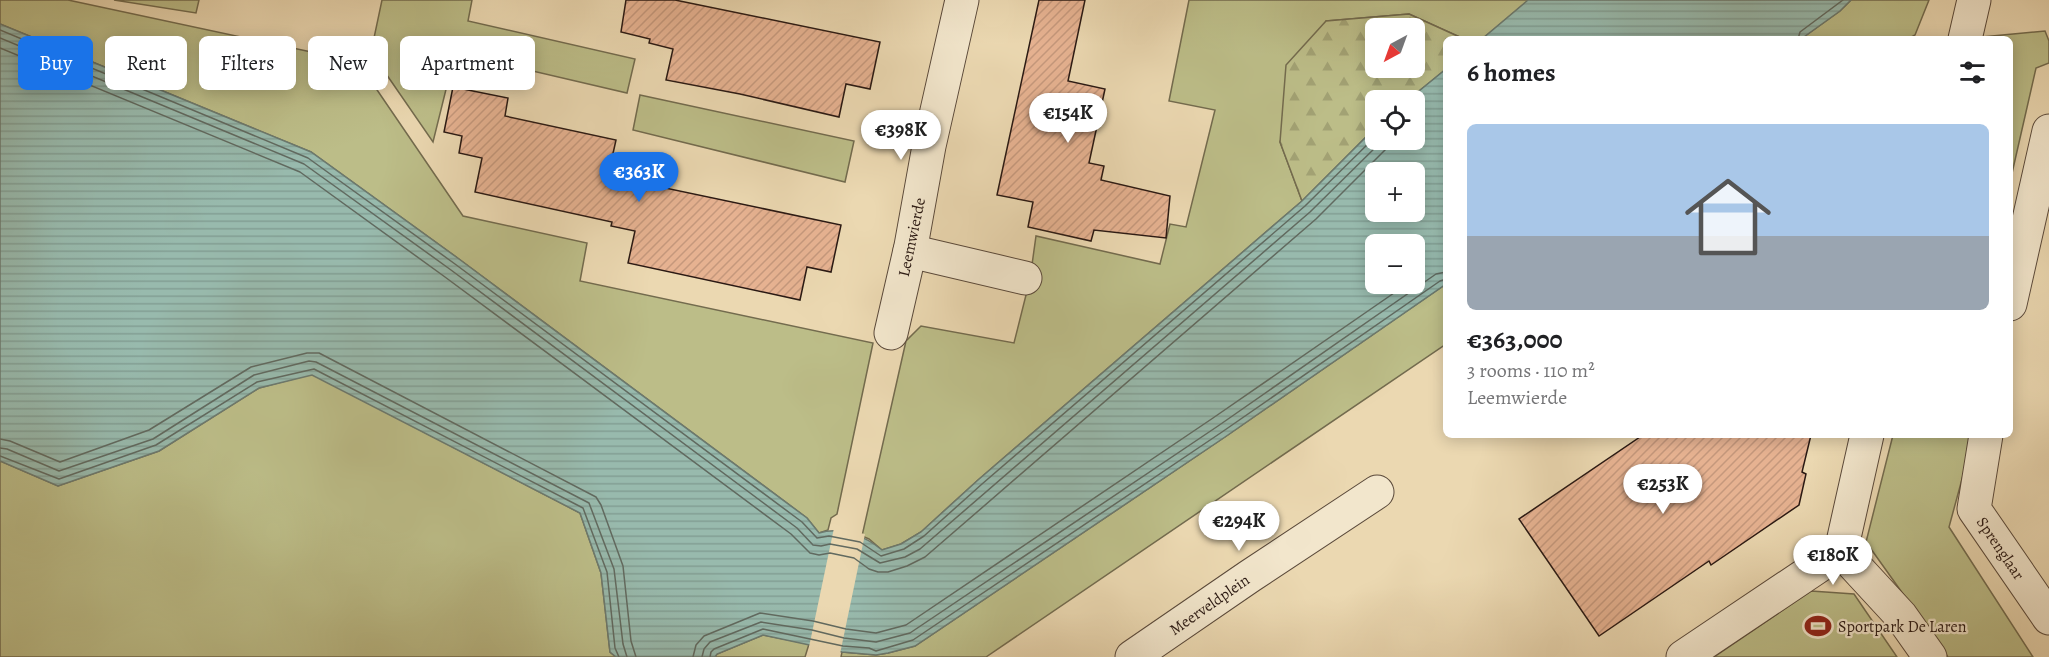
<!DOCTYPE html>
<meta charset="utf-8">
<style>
body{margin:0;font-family:Alegreya,serif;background:#f6f6f6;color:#202124;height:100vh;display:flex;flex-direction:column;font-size:22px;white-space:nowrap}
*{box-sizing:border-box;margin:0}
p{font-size:20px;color:#757577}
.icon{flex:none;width:33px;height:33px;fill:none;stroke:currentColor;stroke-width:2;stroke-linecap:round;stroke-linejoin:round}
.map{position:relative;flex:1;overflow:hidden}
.drawer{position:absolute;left:1443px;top:36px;width:570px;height:402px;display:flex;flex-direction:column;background:#fff;border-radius:9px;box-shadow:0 3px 15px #0003}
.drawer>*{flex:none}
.banner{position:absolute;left:18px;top:36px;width:570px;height:54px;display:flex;gap:12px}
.needle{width:39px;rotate:221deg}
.buttons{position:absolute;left:1365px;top:18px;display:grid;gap:12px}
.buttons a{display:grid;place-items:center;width:60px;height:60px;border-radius:9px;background:#fff;box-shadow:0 3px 15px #0003;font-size:30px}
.price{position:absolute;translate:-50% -51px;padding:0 14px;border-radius:21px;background:#fff;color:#222;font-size:20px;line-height:39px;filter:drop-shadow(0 2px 3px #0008)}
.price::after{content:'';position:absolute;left:50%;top:36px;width:18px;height:14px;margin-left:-9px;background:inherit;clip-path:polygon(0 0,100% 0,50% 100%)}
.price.on{background:#1a73e8;color:#fff}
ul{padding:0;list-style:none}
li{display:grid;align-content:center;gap:12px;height:318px;padding:0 24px}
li+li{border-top:2px solid #e0e0e0}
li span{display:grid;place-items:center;height:186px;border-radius:9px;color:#555}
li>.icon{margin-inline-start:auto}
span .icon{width:108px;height:108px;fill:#fffc;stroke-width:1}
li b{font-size:26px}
h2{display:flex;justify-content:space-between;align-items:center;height:72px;padding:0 24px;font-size:26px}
.tag{padding:0 21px;border-radius:9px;background:#fff;box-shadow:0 3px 15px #0003;font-size:21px;line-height:54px}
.tag.on{background:#1a73e8;color:#fff}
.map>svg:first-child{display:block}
</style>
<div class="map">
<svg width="2049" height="657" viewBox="0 0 2049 657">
<defs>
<pattern id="forest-firs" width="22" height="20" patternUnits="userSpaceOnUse" patternTransform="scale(1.5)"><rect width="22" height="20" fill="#bcbd88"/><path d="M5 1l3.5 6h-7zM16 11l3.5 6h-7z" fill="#a2a274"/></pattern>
<pattern id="water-rules" width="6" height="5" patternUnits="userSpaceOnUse" patternTransform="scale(1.5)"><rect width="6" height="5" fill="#98baad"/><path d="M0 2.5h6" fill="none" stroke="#839f94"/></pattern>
<pattern id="building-hatch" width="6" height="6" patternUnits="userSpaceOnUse" patternTransform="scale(1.5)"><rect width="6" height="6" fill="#e6b291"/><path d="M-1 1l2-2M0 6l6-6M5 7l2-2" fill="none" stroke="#c5987c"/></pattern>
</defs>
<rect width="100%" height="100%" fill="#ebd8b1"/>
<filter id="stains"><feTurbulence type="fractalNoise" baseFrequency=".00333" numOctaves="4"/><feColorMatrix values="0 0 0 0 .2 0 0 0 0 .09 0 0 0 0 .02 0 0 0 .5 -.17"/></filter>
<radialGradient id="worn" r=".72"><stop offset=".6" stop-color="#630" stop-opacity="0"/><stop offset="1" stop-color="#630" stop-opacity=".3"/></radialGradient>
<g fill="#bcbd88" stroke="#736b4e" stroke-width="1.5">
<path d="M0,0h68l290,62 105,154 124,27 -7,38 293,62 -36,171 -6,4 -3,12 -9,3 -12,-15 -348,-259 -148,-107 -311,-128z"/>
<path d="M114,0h85l-3,13z"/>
<path d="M382,0h90l-4,21 167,38 -8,34 -172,-40 -22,89 -62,-90z"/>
<path d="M1189,0h340l-47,39h-18l-55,-25 -83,7 -46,121 22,59 -324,279 -57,52 -20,12 -19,6 -13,-11 -7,-3 44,-195 15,-15 93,17 16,-64 6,-43 124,28 10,-40 16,3 29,-117 -46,-9z"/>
<path d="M1851,0h78l-14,35 -7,4h-107l39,-28z"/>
<path d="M2045,31l4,10v22l-13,5 -26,114v-143h-28v-2z"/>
<path d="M640,95l214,46 -9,41 -212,-52z"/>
<path d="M1446,284v60l-460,313h-145l1,-5 34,3 12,-2 27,-7 310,-209z"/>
<path d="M312,374l268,139 21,60 9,79 6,5h-616v-196l58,25 101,-35 100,-63z"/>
<path d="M1893,435h81l-25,92 84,130h-85l-82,-115z"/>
<path d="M1811,591l43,3 43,63h-183z"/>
<path d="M763,635l46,9 -4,13h-90l2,-3z"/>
</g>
<path fill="url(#forest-firs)" stroke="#736b4e" stroke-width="1.5" fill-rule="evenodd" d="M1409,14l55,25h-18v30l-38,31h-32l-1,28 -73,73 -22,-59 6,-77 40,-44zM1376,28h38v40h-38z"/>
<g fill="url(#water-rules)" stroke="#6c7a6f" stroke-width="1.5" fill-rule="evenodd">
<path d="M1528,0h323l-11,11 -39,28h-319z"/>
<path d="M0,24l311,128 148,107 348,259 12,15c22,-7 46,3 63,17l19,-6 20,-12 57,-52 324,-279 73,-73 1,12h38v-40h-6l38,-31v215l-221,153 -310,209 -27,7 -12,2 -34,-3 -79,-17 -46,19 -2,3h-99l-6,-5 -9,-79 -21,-60 -268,-138 -53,13 -100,63 -101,35 -58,-25zM1376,172h38v40h-38zM1376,244h38v40h-38z"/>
</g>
<path fill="#ebd8b1" d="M834,528l31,6 -25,120 -31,-7z"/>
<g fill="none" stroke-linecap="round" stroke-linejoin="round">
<g stroke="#616a60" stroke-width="1.5">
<path d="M0,30l308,128 147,106 347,258 15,16 12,-2 31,6 21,14 23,-7 20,-13 58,-52 323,-278 71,-70"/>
<path d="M0,38l304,126 147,106 346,258 16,17 8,1 9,-2 27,5 23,14 25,-6 15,-8 390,-337 73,-72"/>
<path d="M1798,39l2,-7 43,-32"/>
<path d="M0,48l300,124 145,105 346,257 19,19 9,2 11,-2 24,5 15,11 9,3h10l19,-6 18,-9 391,-338 79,-79"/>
<path d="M0,439l10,2 50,21 89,-32 102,-63 56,-14h12l277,144 5,8 22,61 8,75 5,16"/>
<path d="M0,448l7,1 52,22 94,-32 101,-64 55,-14 7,1 273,141 25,66 9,75 4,13"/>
<path d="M0,456l59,23 97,-34 101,-63 57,-13 269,139 24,64 8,76 4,9"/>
<path d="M693,657l3,-12 8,-9 56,-23 53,8 33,8 30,4 30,-8 307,-207 194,-134"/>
<path d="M702,657l2,-8 6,-7 51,-20 51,8 32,8 32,4 34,-9 308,-207 218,-152 10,-2"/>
<path d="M710,657l1,-5 3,-3 49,-20 80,17 26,2 7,3 37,-11 309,-208 218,-151 6,-2"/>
</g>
</g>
<g fill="url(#building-hatch)" stroke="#2a1913" stroke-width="1.5">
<path d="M626,0h49l205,42 -10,47 -24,-5 -7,33 -99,-23 -74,-14 7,-31 -24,-6 1,-4 -29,-7z"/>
<path d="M1039,0h46l-17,81 37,8 -16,74 15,3 -3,14 69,16 -4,42 -72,-8 -3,11 -63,-14 5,-25 -36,-7z"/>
<path d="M453,87l55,11 -3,18 111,24 -8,36 233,49 -10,47 -24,-5 -7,33 -172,-37 7,-32 -24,-5 1,-4 -137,-30 7,-34 -23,-5 3,-17 -18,-4z"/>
<path d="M1643,435h168l-9,37 4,2 -7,31 -88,60 -2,-4 -110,75 -80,-117z"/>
</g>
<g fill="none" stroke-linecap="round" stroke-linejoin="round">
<g stroke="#5a493a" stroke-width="35">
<g id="minor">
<path d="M1965,39l9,-39"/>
<path d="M910,251l115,27"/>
<path d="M2010,304l39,-173"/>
<path d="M891,333l20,-87 18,-100 33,-146"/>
<path d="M1986,435l-12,74 75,109"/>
<path d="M1841,551l60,65 29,41"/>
<path d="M1132,657l118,-81 127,-84"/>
<path d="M1683,657l158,-106 26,-116"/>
</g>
</g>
<use href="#minor" stroke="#f2e6cc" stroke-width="33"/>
</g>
<defs>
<g id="stadium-bare" transform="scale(2.07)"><path d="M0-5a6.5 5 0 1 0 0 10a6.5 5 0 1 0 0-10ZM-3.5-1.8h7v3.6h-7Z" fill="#8f2418" stroke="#f2e6cc" stroke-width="2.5" paint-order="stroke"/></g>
</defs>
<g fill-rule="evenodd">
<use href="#stadium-bare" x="1818" y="626"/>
</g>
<g text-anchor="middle" stroke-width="4.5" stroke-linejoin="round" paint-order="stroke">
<g font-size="16" fill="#2a1913" stroke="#f2e6cc">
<text transform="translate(911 237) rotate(-78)" y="6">Leemwierde</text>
<text transform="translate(2001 548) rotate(56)" y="6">Sprenglaar</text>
<text transform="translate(1209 604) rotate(-35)" y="6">Meerveldplein</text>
</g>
<g font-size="16" fill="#2a1913" stroke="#f2e6cc" text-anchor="start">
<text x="1838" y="632">Sportpark De Laren</text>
</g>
</g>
<rect width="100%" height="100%" filter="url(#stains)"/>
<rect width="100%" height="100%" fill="url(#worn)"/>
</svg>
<div class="buttons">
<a><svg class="needle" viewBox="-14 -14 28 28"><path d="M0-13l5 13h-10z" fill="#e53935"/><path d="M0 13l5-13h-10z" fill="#757577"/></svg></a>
<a><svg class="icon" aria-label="locate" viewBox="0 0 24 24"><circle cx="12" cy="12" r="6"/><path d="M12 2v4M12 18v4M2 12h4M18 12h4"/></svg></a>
<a>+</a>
<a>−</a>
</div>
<b class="price" style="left:1068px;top:144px">€154K</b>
<b class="price" style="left:901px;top:161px">€398K</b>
<b class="price on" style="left:639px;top:203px">€363K</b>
<b class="price" style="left:1663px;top:515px">€253K</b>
<b class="price" style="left:1239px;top:552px">€294K</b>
<b class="price" style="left:1833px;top:586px">€180K</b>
<div class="banner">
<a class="tag on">Buy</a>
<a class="tag">Rent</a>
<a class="tag">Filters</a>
<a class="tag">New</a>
<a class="tag">Apartment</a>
</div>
<section class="drawer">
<h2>6 homes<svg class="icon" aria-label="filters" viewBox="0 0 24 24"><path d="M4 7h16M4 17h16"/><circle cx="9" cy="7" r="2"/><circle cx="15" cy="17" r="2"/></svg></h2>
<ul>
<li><span style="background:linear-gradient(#a9c7e8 60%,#9aa5b1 0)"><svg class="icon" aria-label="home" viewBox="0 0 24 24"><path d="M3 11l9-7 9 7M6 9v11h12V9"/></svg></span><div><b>€363,000</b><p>3 rooms · 110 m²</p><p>Leemwierde</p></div></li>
</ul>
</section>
</div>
